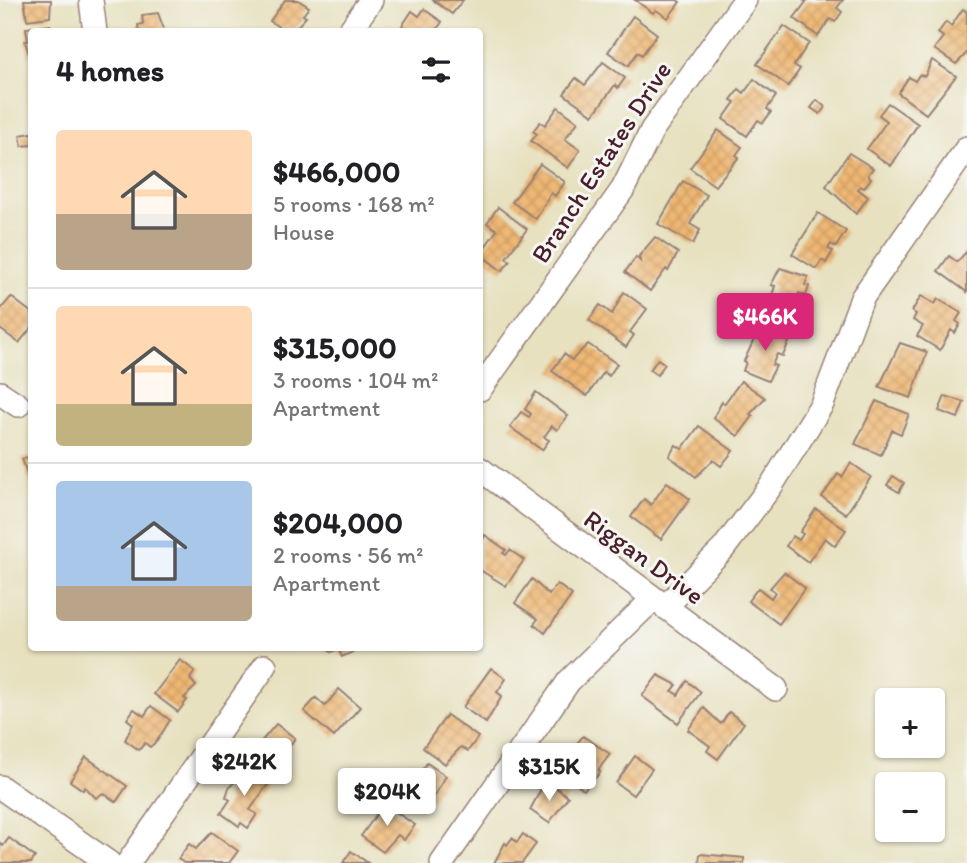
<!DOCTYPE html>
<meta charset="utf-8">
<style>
body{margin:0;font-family:Itim,sans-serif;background:#f2f2f2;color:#202124;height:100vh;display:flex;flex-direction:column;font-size:26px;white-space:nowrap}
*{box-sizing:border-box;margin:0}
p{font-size:23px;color:#757577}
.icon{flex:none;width:38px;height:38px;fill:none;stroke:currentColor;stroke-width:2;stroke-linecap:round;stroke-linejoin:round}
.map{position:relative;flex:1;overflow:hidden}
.sheet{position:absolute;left:28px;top:28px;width:455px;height:623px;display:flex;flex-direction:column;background:#fff;border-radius:7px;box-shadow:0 2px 5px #0004}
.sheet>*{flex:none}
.buttons{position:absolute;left:875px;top:688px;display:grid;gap:14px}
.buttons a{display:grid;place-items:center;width:70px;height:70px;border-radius:7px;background:#fff;box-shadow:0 2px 5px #0004;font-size:35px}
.price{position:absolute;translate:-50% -60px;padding:0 16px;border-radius:7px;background:#fff;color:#222;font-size:23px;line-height:46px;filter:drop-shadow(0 2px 4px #0008)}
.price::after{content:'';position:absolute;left:50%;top:42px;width:21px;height:16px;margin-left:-10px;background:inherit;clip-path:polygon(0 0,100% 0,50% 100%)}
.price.active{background:#db2777;color:#fff}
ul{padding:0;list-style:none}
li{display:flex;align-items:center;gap:21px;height:175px;padding:0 28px}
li+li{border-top:2px solid #e0e0e0}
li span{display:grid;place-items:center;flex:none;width:196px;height:140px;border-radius:7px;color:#555}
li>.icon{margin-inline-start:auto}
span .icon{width:84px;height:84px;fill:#fffc;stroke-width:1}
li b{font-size:30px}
h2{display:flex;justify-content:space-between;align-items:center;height:84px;padding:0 28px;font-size:30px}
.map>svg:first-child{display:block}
</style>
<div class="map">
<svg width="967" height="863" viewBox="0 0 967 863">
<defs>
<pattern id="building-cross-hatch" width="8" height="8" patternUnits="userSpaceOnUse" patternTransform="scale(1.75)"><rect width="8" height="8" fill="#eeb773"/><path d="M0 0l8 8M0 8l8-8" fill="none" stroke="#ce9d64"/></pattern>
</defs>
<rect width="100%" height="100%" fill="#f6f6f2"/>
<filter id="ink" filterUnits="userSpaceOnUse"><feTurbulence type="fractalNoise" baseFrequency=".0143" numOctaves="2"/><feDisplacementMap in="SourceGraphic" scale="14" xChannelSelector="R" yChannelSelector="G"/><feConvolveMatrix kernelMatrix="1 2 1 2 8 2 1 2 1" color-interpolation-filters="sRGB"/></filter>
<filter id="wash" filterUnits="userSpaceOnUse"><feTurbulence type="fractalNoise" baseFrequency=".00686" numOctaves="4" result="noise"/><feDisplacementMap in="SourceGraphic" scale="28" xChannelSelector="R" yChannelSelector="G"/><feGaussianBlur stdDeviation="1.57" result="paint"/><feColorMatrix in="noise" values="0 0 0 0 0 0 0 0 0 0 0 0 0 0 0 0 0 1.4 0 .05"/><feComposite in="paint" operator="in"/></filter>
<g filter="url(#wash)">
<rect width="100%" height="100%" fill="#e7e1bf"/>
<g id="blocks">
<g fill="url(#building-cross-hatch)">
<path d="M24,0h27l-1,17 -23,3z"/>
<path d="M285,0h13l11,7 -6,8 3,2 -14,15h-6l-16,-11z"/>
<path d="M433,0h30l-11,14z"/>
<path d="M635,0h42l3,2 -12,16 -12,-8 -3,3z"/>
<path d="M803,0h40l-6,8 5,4 -7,10 -5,-3 -12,17 -24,-18 12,-16z"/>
<path d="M424,9l18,13 -7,10h-37l14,-21 7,5z"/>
<path d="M963,9l4,3v41l-11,11 -22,-15 9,-12 -5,-4 8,-11 5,4z"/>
<path d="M158,13l7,19h-26l-1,-7 5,-1 -1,-9z"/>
<path d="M633,16l24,18 -15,21 -4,-3 -10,14 -20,-14z"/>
<path d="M50,25l1,7h-19l-2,26 -5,-17h3l-2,-13z"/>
<path d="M784,26l25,17 -15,22 6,4 -12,17 -31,-22z"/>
<path d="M932,60l24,16 -30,38 -28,-21 11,-16 6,4 4,-6 6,1z"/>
<path d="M603,62l22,16 -7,10 -3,-3 -22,30 -29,-21 12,-16 9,7z"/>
<path d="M754,79l22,17 -9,13 4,3 -8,11 -5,-3 -11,16 -24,-17 12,-17 -4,-2 8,-11 5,4z"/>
<path d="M817,100l8,7 -5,7 -9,-6z"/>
<path d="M888,103l30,21 -27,42 -24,-17 20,-28 -8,-6z"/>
<path d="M558,107l20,15 -13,17 15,11 -12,18 -37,-27 6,-7 -4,-3 7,-9 5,3z"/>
<path d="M718,130l24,17 -6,8 3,2 -24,29 -25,-18z"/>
<path d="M32,133v12l-10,1 -2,-11z"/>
<path d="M849,153l24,15 -5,7 3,3 -7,10 -4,-2 -2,3 10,8 -12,17 -30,-28z"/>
<path d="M540,164l25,18 -10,14 -4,-3 -15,26 -24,-17z"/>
<path d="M683,181l24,14 -17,29 10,6 -7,14 -35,-20z"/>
<path d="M498,207l29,22 -21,29 4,3 -8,10 -22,-17 17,-24 -10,-7z"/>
<path d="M818,213l28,18 -10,16 -5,-3 -3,5 5,2 -7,12 -4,-3 -6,9 -24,-15z"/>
<path d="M655,237l23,16 -10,18 -2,-2 -16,22 -25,-19 11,-15 4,4 -1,-5z"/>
<path d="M967,251v41l-29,-21 11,-15 8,6z"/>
<path d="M780,268l28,9 -3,8 4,1 -3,10 -7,-3 -11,32 -23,-7 10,-32 -4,-1z"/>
<path d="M624,292l23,17 -17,23 4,3 -8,12 -37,-27 11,-15 12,9z"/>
<path d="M921,296l14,8 3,-5 23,14 -5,8 4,3 -5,9 -4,-3 -11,20 -23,-14 6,-10 -10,-6 3,-6 -4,-3z"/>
<path d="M11,297l21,16v14l-13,16 -19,-14v-19z"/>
<path d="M760,327l30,12 -7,17 -6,-2 -5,11 4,1 -8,15 -25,-10 3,-9 -2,-1z"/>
<path d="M900,343l27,9 -16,46 -32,-11z"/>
<path d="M588,344l29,20 -8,12 -5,-4 -17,24 -35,-25 12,-17 8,6z"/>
<path d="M658,359l7,5 -8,11 -7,-5z"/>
<path d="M741,381l24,17 -15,16 3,2 -15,20 -25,-18 9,-16 2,2z"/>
<path d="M536,392l32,24 -11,14 -5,-4 -8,11 5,3 -7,10 -32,-23 11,-15 8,5 2,-3 -6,-5z"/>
<path d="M945,396l19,6 -6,16 -19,-7z"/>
<path d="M876,401l33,13 -8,20 -9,-4 -11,25 -26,-11z"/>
<path d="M699,426l34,25 -12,15 -8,-6 -17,17 -27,-21 7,-11 6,4z"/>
<path d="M32,456v29h-1l-9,-26z"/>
<path d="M851,463l20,14 -25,37 -24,-17 16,-23 4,3z"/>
<path d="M893,476l11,7 -5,9 -12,-7z"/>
<path d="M667,482l23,17 -29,40 -30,-22 13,-18 7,6z"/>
<path d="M816,509l30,21 -11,16 -10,-8 -17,24 -22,-16 7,-10 6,4 4,-6 -3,-2z"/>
<path d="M485,535l21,15 -3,3 3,2 4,-5 14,10 -18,26 -26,-16v-26z"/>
<path d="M784,572l21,16 -26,36 -31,-23 10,-13 13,10 4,-6 -5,-4z"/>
<path d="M532,579l17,16 8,-11 15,11 -27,38 -11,-9 4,-5 -23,-16z"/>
<path d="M326,648h30l1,2 -15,7 -4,-8 -7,3z"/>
<path d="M180,660l15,11 -5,8 6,7 -12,12 3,2 -9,12 -24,-18z"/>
<path d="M491,668l15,11 -9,13 5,4 -16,27 -23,-16z"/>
<path d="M658,675l19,10 -5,6 6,4 9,-14 14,11 -23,31 -36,-27z"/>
<path d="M339,689l21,18 -26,30 -30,-26 12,-13 9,8z"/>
<path d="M151,706l19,14 -13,21 -7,6 -5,-4 -6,7 -14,-10 8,-16 -6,-5 7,-10 10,7z"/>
<path d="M704,708l17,16 8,-12 15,11 -26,36 -11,-8 3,-5 -22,-16z"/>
<path d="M447,715l31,22 -10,14 -7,-4 -16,17 -22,-16z"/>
<path d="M276,724l19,14 -19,28 -19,-14 5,-7 -3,-1z"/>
<path d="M583,736l27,18 -11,15 1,4 -16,17 -26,-19 5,-7 -2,-2z"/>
<path d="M635,756l17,13 -19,26 -17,-12z"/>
<path d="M86,757l41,29 -11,16 -13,-9 -7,5 -11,-11 -2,3 -13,-9z"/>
<path d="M427,763l19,13 -13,22 -7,6 -6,-4 -5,7 -13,-10z"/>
<path d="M245,769l23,15 -18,26 7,4 -9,14 -7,-5 -2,3 -18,-13 9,-13 -4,-3 3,-9z"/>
<path d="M550,783l18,14 -19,26 -19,-13 11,-21 3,2z"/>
<path d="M384,804l31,21 -11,15 -6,-5 -15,17 -22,-16z"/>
<path d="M212,832l26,19 -9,12h-45l-6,-4 11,-15 7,5z"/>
<path d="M523,834l13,10 -14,19h-28l11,-20 2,2 5,-7 5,4z"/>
<path d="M9,838l26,19 -4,6h-31v-20l3,3z"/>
<path d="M351,851l17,12h-25z"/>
<path d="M700,854l44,4v5h-45z"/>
</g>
</g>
</g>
<g filter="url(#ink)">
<use href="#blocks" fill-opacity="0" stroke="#988075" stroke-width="2"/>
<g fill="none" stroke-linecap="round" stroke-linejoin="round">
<g stroke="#988075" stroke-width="26">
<g id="minor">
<path d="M91,0l4,32"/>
<path d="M349,32l22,-32"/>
<path d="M480,389l143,-200 29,-59 93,-130"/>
<path d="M0,393l18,12"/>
<path d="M480,469l296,220"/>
<path d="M665,607l58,-58 48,-63 51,-82 40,-106 105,-150"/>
<path d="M0,787l109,76"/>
<path d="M128,863l137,-197"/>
<path d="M442,863l127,-182 84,-82"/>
</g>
</g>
<use href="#minor" stroke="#fff" stroke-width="23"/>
</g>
</g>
<g text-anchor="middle" stroke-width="6" stroke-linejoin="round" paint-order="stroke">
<g font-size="26" fill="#4a1f2b" stroke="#f6f6f2">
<text transform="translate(601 162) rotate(-57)" y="9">Branch Estates Drive</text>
<text transform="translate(644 557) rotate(36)" y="9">Riggan Drive</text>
</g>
</g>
</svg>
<div class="buttons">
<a>+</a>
<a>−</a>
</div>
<b class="price active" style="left:765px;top:353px">$466K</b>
<b class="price" style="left:244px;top:798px">$242K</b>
<b class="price" style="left:549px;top:803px">$315K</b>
<b class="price" style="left:387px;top:828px">$204K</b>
<section class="sheet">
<h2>4 homes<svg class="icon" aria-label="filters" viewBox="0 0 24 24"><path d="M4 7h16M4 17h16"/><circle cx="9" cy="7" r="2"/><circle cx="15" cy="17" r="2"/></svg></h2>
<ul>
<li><span style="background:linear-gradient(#ffd9b3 60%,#b9a48a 0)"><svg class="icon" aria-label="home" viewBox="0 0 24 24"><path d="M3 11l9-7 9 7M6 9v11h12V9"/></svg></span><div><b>$466,000</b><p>5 rooms · 168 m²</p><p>House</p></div></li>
<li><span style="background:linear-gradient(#ffd9b3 70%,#c2b280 0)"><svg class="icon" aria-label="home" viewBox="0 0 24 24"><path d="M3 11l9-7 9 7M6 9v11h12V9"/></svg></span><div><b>$315,000</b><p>3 rooms · 104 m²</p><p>Apartment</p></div></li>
<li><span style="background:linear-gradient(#a9c7e8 75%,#b9a48a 0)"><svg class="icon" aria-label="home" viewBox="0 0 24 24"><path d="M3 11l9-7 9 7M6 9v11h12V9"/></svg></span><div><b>$204,000</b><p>2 rooms · 56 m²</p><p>Apartment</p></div></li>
</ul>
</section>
</div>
